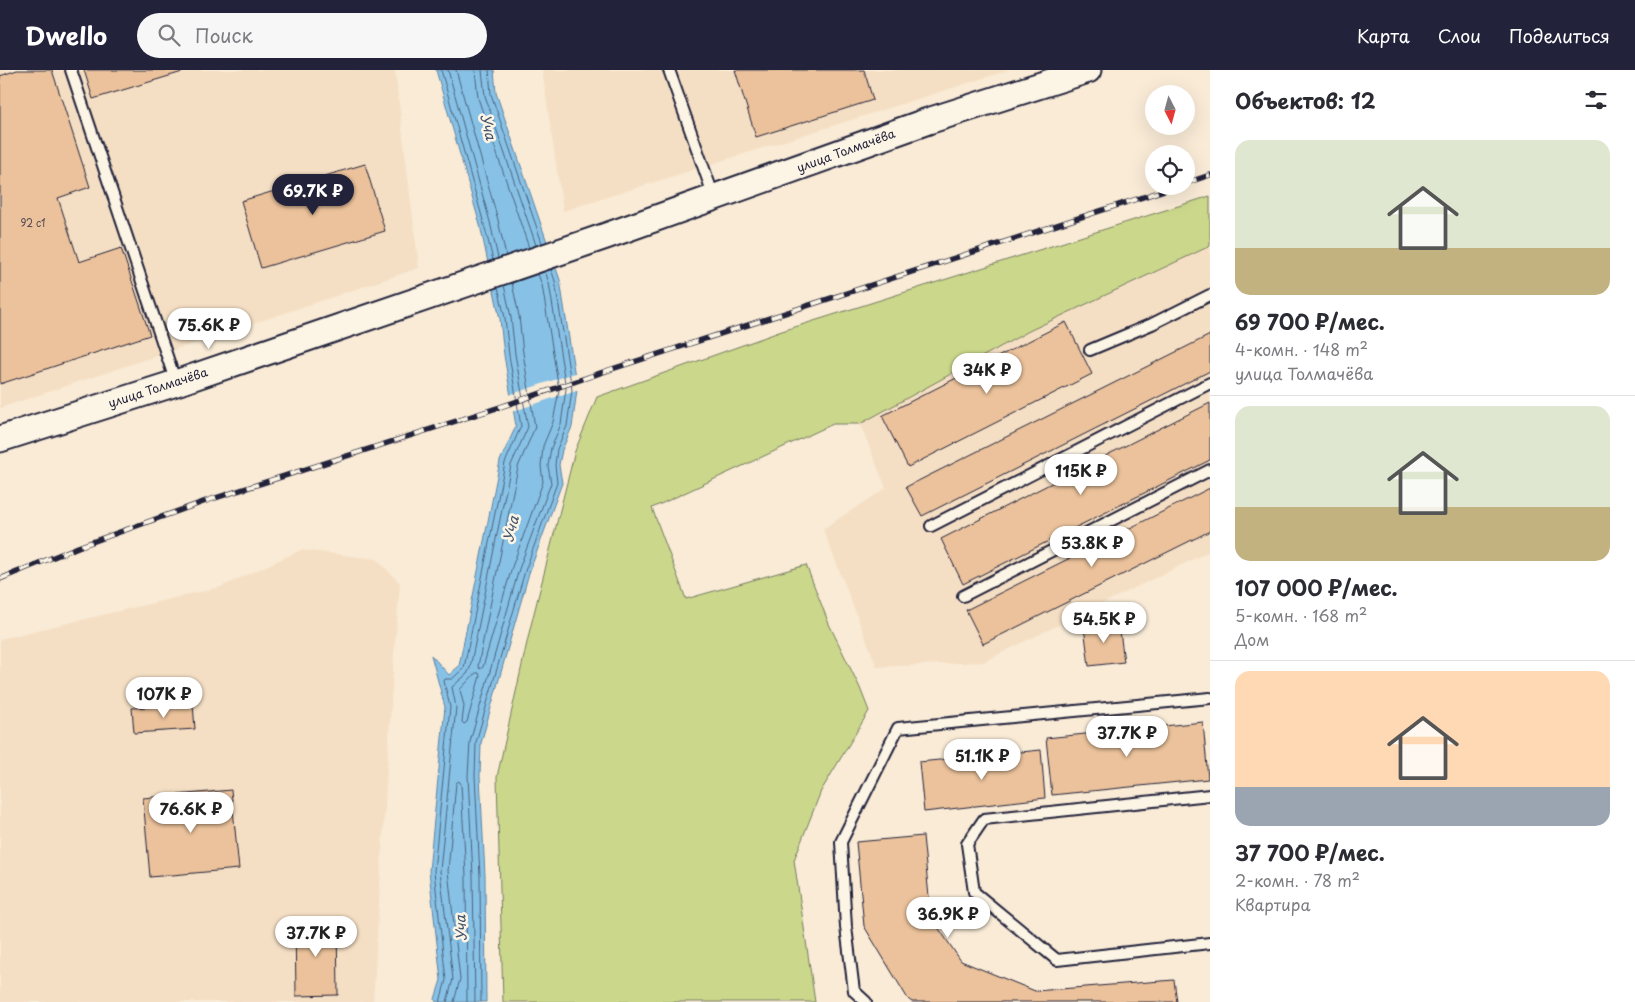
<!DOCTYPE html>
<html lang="ru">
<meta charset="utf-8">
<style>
body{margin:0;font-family:"Playpen Sans",sans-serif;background:#f7f7f7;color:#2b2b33;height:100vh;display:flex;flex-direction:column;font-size:19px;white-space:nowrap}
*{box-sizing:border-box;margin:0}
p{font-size:16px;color:#7c7c81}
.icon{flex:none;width:28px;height:28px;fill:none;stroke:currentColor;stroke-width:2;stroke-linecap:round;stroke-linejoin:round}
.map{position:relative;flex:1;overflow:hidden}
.drawer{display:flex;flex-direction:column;background:#fff;width:425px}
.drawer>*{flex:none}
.needle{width:32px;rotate:174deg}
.buttons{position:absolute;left:1145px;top:15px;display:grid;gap:10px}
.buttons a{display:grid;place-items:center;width:50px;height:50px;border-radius:50%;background:#fff;box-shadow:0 5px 20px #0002;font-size:25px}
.price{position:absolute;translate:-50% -42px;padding:0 11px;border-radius:18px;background:#fff;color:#222;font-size:16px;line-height:32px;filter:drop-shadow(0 1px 2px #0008)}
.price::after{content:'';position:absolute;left:50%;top:30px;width:15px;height:11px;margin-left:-8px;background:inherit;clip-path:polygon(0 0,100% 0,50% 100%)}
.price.active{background:#22223b;color:#fff}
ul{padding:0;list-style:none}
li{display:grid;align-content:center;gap:10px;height:265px;padding:0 25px}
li+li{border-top:1px solid #e1e1e2}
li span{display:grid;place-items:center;height:155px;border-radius:15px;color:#555}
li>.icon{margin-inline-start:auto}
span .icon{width:90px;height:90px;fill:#fffc;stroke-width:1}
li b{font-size:21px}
h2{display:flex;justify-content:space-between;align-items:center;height:60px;padding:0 25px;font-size:21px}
header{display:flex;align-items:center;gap:30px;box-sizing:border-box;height:70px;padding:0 25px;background:#22223b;color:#fff}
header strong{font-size:24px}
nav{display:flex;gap:28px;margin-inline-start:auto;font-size:18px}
.search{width:350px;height:45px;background:#f7f7f7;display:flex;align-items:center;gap:12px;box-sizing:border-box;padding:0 18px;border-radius:28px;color:#7c7c81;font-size:19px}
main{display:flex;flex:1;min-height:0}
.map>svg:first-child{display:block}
</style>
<header>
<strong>Dwello</strong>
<div class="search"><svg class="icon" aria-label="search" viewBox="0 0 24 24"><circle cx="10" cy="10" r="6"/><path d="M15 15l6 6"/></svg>Поиск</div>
<nav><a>Карта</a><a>Слои</a><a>Поделиться</a></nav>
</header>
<main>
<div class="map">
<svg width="1210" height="932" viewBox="0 0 1210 932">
<rect width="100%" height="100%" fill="#f9ebd6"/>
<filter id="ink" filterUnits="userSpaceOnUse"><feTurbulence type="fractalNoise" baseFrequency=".02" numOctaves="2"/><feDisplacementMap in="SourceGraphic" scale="10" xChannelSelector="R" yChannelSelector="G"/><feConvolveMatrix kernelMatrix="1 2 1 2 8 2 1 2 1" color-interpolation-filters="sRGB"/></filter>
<g filter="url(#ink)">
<g fill="#f5dfc4">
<path d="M0,0h395l24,198 -419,140z"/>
<path d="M542,0h467l-446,141z"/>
<path d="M1210,176v305l-227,111 -106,5 -54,-138 63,-41 -26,-64 169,-93z"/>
<path d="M301,480l76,9 23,24 -6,70 -21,349h-373v-363l221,-52z"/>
</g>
<path fill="#cbd78a" stroke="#767c62" d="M1210,126v50l-181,85 -169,93h-27l-181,84 34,91 120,-34 23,59 31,64 9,23 -48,80 -27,69 21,142h-312l-6,-225 33,-148 45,-178 22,-54 185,-66z"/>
<path fill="#87c2e6" stroke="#5f82a2" d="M436,0h58l2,23 64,187 17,110 -5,37 -10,23 -3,15 3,18 -33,90 -48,170 -1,33 5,100 1,126h-50l-1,-3 6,-19 -12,-109 16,-164 -14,-52 18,20 10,-9 41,-205 16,-35 -12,-71 -4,-36 -20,-94z"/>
<path fill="#f9ebd6" d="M578,302l2,17 -69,23 -2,-17z"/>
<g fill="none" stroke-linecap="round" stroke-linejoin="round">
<g stroke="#4a627f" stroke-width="1">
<path d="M441,0l43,154 9,36"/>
<path d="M448,0l42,152 8,36"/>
<path d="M456,0l42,150 8,36"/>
<path d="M475,0l3,28 51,150"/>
<path d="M482,0l3,26 51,149"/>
<path d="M489,0l2,24 51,149"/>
<path d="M512,213l7,33 4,37 12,74 -17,40 -40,199 2,3 3,-2 29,-100 31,-85 -2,-16 2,-20 10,-24 6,-32 -17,-105 -4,-11"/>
<path d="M476,603h3l1,3 -13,46 -3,2 -2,-2 2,-16 -4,-16z"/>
<path d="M440,932l6,-22 -12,-109 16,-164 -6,-26 1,-2h7l12,-11 41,-205 16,-37 -12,-71 -4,-37 -7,-31"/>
<path d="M447,932l6,-23 -13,-108 16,-164 -4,-20 15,-13 3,-6 41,-203 17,-38 -13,-73 -4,-37 -7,-32"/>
<path d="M454,932l6,-23 -12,-108 8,-88 3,-2 2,3 5,92 1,126"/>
<path d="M475,932l-2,-126 -5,-100 2,-34 49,-173 32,-86 -3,-17 3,-18 10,-24 5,-35 -17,-106 -4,-12"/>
<path d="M481,932l-1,-126 -5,-100 1,-34 49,-171 32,-88 -2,-18 2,-16 10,-23 5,-36 -17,-109 -4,-12"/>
</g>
</g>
<g fill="#ebc29b" stroke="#22223b">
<path d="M17,0h35l38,117 -32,11 21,64 42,-14 29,87 -150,49v-308z"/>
<path d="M84,0h105l-96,29z"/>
<path d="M735,0h129l9,30 -117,37z"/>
<path d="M365,94l20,67 -124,37 -20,-67z"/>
<path d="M1066,252l26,52 -184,93 -26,-51z"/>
<path d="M1210,265v36l-288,145 -16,-29z"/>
<path d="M1210,333v57l-247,124 -22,-45z"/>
<path d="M1210,418v43l-227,113 -17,-34z"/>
<path d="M1119,553l5,39 -35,4 -5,-39z"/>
<path d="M193,634l2,25 -61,4 -2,-25z"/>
<path d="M1203,652l5,57 -156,16 -6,-57z"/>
<path d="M1041,680l4,48 -121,14 -5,-50z"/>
<path d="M231,720l8,79 -89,8 -7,-79z"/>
<path d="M923,766l8,81 30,44 74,30 139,-11 3,22h-265l-4,-3 -44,-73 -8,-84z"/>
<path d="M337,850l1,75 -42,1 -1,-75z"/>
</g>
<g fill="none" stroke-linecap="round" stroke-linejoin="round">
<g stroke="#22223b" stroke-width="14">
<g id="service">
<path d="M71,0l105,313"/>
<path d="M669,0l45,127"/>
<path d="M1090,280l62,-26 58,-29"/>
<path d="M931,456l279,-143"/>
<path d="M963,526l247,-126"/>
<path d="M1210,725l-226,24 -17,25 7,48 83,68 153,-17"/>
<path d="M866,932l-12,-11 -8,-64 -5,-85 57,-114 312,-30"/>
</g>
</g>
<g stroke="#22223b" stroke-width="29">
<path id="tertiary" d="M0,369l176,-56 430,-147 322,-115 160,-51"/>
</g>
<use href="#service" stroke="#fcf5e5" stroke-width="10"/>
<use href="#tertiary" stroke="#fcf5e5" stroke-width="25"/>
<g stroke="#22223b" stroke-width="5.5">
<g id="rail">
<path d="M1186,113l24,-8"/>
<path d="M0,509l78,-32 128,-46 294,-94 112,-38 565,-183"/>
</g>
</g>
<use href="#rail" stroke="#fcf5e5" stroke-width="4" stroke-dasharray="11" stroke-linecap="butt"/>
</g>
</g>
<g text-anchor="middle" stroke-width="5" stroke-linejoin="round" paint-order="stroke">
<g font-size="10" fill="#544a53">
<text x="33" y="157">92 с1</text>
</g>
<g font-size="12" fill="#22223b" stroke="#fcf5e5">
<text transform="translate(846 81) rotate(-20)" y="4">улица Толмачёва</text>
<text transform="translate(158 318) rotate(-18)" y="4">улица Толмачёва</text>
</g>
<g font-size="14" font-style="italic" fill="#40526e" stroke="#fcf5e5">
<text transform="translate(488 57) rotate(76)" y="5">Уча</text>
<text transform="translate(511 459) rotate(-76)" y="5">Уча</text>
<text transform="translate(461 858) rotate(-93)" y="5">Уча</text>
</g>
</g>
</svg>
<div class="buttons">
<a><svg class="needle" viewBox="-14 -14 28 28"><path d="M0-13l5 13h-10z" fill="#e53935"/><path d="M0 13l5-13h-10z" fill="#7c7c81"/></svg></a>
<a><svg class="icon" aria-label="locate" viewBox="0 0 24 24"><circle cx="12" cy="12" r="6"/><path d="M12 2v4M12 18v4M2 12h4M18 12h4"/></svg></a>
</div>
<b class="price active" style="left:313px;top:146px">69.7K ₽</b>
<b class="price" style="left:209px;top:280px">75.6K ₽</b>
<b class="price" style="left:987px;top:325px">34K ₽</b>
<b class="price" style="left:1081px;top:426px">115K ₽</b>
<b class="price" style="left:1092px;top:498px">53.8K ₽</b>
<b class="price" style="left:1104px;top:574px">54.5K ₽</b>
<b class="price" style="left:164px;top:649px">107K ₽</b>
<b class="price" style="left:1127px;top:688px">37.7K ₽</b>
<b class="price" style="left:982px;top:711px">51.1K ₽</b>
<b class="price" style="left:191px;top:764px">76.6K ₽</b>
<b class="price" style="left:948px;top:869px">36.9K ₽</b>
<b class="price" style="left:316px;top:888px">37.7K ₽</b>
</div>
<section class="drawer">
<h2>Объектов: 12<svg class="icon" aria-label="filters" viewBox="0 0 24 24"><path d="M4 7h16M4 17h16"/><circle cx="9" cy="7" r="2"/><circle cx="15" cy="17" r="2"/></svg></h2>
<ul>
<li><span style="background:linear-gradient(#dfe7d0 70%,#c2b280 0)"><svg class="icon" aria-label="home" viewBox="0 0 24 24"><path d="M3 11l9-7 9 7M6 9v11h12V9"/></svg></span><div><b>69 700 ₽/мес.</b><p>4-комн. · 148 m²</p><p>улица Толмачёва</p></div></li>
<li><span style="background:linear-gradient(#dfe7d0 65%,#c2b280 0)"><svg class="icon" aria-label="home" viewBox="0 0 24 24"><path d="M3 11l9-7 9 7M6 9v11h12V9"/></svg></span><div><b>107 000 ₽/мес.</b><p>5-комн. · 168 m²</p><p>Дом</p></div></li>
<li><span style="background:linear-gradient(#ffd9b3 75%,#9aa5b1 0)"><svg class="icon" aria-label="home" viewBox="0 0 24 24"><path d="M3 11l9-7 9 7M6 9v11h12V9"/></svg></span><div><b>37 700 ₽/мес.</b><p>2-комн. · 78 m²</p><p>Квартира</p></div></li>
</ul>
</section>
</main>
